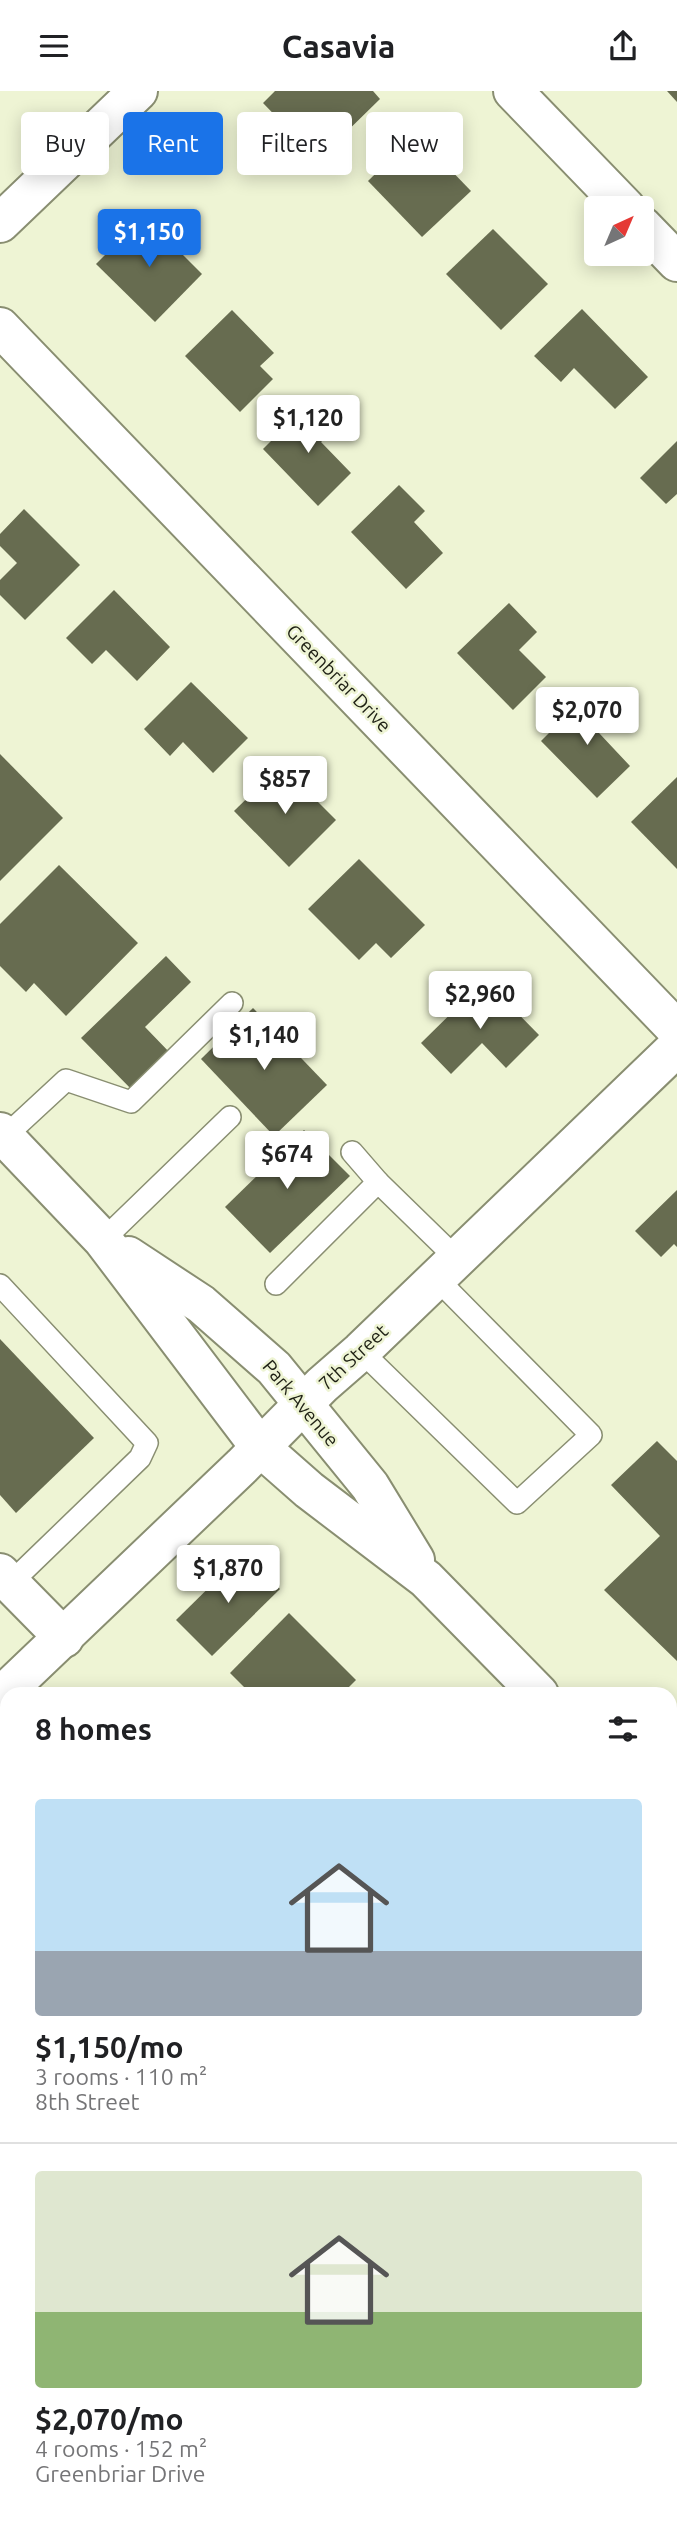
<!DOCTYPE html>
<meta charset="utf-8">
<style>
body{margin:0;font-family:Ubuntu,sans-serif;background:#f6f6f6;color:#202124;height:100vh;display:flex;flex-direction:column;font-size:26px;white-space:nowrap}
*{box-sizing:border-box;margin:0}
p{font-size:23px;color:#757577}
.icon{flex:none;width:38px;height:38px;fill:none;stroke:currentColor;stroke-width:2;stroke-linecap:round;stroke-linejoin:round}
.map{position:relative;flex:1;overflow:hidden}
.drawer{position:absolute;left:0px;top:1596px;width:677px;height:840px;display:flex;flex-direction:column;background:#fff;border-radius:21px 21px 0 0;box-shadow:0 4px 18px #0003}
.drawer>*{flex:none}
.hud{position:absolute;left:21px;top:21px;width:635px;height:63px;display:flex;gap:14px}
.needle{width:46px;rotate:44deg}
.controls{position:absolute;left:584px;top:105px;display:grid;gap:14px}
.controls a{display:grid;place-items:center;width:70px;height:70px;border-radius:7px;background:#fff;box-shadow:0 4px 18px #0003;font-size:35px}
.price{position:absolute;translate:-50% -60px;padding:0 16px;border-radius:7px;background:#fff;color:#222;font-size:23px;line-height:46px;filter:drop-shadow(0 2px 4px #0008)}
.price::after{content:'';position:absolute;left:50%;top:42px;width:21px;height:16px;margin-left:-10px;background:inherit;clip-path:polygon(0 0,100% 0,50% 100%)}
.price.selected{background:#1a73e8;color:#fff}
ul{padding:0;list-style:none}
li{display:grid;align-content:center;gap:14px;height:371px;padding:0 35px}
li+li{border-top:2px solid #e0e0e0}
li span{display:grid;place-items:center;height:217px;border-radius:7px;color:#555}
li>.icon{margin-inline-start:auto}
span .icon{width:126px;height:126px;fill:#fffc;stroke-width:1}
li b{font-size:30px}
h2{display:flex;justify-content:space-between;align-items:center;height:84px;padding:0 35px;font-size:30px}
.chip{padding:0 24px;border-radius:7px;background:#fff;box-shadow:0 4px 18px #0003;font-size:24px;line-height:63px}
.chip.selected{background:#1a73e8;color:#fff}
header{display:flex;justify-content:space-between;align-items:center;height:91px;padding:0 35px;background:#fff;font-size:32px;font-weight:700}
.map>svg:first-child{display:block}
</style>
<header><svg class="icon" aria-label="menu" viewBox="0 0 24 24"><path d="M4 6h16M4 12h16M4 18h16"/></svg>Casavia<svg class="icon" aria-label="share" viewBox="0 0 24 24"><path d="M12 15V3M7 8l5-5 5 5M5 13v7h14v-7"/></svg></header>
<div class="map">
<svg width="677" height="2436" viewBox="0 0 677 2436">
<rect width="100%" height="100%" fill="#eef4d4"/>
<path fill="#c1cc87" d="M670,1814l7,8v301l-7,-7z"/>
<g fill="#676c50">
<path d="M275,0h98l7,8 -49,48 -22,-23 -13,13 -33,-34z"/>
<path d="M667,0h10v11z"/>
<path d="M416,43l55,57 -49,46 -54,-56z"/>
<path d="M144,125l58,58 -47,48 -59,-58z"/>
<path d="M493,138l55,55 -47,46 -55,-56z"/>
<path d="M582,218l66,68 -33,32 -41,-41 -13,14 -27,-26z"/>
<path d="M232,219l42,43 -14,13 13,13 -33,33 -55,-56z"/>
<path d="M310,311l26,26 -15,14 30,31 -33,33 -55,-57z"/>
<path d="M677,350v53l-11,10 -26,-26z"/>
<path d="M399,394l26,26 -11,11 29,31 -37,36 -55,-57z"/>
<path d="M24,418l56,56 -55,55 -25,-25v-15l17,-17 -17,-17v-12z"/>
<path d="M114,499l56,57 -33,34 -31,-31 -14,14 -26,-26z"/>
<path d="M509,512l28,29 -18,18 27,27 -33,33 -56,-57z"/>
<path d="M191,591l57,56 -35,35 -30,-31 -13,14 -26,-27z"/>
<path d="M588,603l25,25 -14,14 31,33 -33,32 -56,-57z"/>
<path d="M0,663l63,64 -63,63z"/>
<path d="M281,674l55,55 -47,47 -55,-56z"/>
<path d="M677,686v92l-46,-47z"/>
<path d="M359,768l66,66 -34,33 -15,-15 -17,17 -51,-51z"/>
<path d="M59,774l79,78 -72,73 -32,-33 -8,9 -26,-26v-42z"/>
<path d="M166,865l25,26 -46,45 27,28 -38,37 -53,-54z"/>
<path d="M485,889l54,55 -33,33 -24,-25 -31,31 -30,-31z"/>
<path d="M253,917l74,77 -53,51 -73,-77z"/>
<path d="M304,1039l46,46 -80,77 -45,-46z"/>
<path d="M677,1099v57l-3,-3 -13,13 -26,-26z"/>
<path d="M0,1248l94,99 -78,75 -16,-18z"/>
<path d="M657,1350l20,20v200l-73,-71 56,-54 -49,-51z"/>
<path d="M244,1462l36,36 -68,67 -36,-36z"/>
<path d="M289,1522l67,67 -14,14h-91l-21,-21z"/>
<path d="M0,1998l7,7v16l-7,8z"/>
<path d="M0,2338l7,7v12l-7,7z"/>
<path d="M25,2429h71l6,6 -70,1z"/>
<path d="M321,2429h27l-8,7h-12z"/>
</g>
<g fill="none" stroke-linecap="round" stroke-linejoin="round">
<g stroke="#898e71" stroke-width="24">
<g id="service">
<path d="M0,1050l66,-61 65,22 101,-99"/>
<path d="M352,1061l26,30"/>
<path d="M103,1149l127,-123"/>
<path d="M276,1193l102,-102 78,76"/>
<path d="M0,1194l147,158 -7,15 -120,116v20"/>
<path d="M361,1260l156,152 74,-68 -155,-157"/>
</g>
</g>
<g stroke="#898e71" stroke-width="42">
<g id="minor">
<path d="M513,0l113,117"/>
<path d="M0,132l138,-132"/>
<path d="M642,135l35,36"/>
<path d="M0,236l677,703"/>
<path d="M0,1482l64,65"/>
<path d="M0,1606l242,-231 80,-81 39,-34 316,-304"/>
<path d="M0,1844l7,7"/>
<path d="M670,2281l7,-6"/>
<path d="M557,2429l7,7"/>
<path d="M510,2436l7,-7"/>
</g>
</g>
<g stroke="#898e71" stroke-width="42">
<g id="tertiary">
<path d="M0,1041l103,108 156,206 50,44 117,89 113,115"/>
<path d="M128,1165l73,48 73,64 96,118 45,74"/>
<path d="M670,1739l7,7"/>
</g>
</g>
<use href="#service" stroke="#fff" stroke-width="21"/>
<use href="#minor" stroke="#fff" stroke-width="38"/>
<use href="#tertiary" stroke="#fff" stroke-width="38"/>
</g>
<g text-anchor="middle" stroke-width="5" stroke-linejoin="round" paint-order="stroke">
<g font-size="19" fill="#1e2014" stroke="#eef4d4">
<text transform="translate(339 587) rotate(46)" y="7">Greenbriar Drive</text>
<text transform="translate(353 1266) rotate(-43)" y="7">7th Street</text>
<text transform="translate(301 1312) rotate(50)" y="7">Park Avenue</text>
</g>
</g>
</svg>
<div class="controls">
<a><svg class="needle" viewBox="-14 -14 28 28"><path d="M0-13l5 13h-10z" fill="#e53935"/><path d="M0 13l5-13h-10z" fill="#757577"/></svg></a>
</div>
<b class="price selected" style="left:149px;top:178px">$1,150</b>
<b class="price" style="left:308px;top:364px">$1,120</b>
<b class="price" style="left:587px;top:656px">$2,070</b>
<b class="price" style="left:285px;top:725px">$857</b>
<b class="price" style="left:480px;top:940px">$2,960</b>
<b class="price" style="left:264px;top:981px">$1,140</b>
<b class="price" style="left:287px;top:1100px">$674</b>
<b class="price" style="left:228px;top:1514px">$1,870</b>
<div class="hud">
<a class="chip">Buy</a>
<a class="chip selected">Rent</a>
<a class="chip">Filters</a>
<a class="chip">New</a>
</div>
<section class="drawer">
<h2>8 homes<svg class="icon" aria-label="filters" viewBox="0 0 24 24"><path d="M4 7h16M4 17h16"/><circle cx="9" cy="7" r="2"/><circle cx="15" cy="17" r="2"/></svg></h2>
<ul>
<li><span style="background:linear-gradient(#bfe0f5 70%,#9aa5b1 0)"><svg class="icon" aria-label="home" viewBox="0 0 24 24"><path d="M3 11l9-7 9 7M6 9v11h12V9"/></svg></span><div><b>$1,150/mo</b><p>3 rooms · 110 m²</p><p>8th Street</p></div></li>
<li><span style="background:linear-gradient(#dfe7d0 65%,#8fb573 0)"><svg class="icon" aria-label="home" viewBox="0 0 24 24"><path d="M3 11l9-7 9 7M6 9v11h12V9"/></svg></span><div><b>$2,070/mo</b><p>4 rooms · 152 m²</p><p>Greenbriar Drive</p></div></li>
</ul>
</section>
</div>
